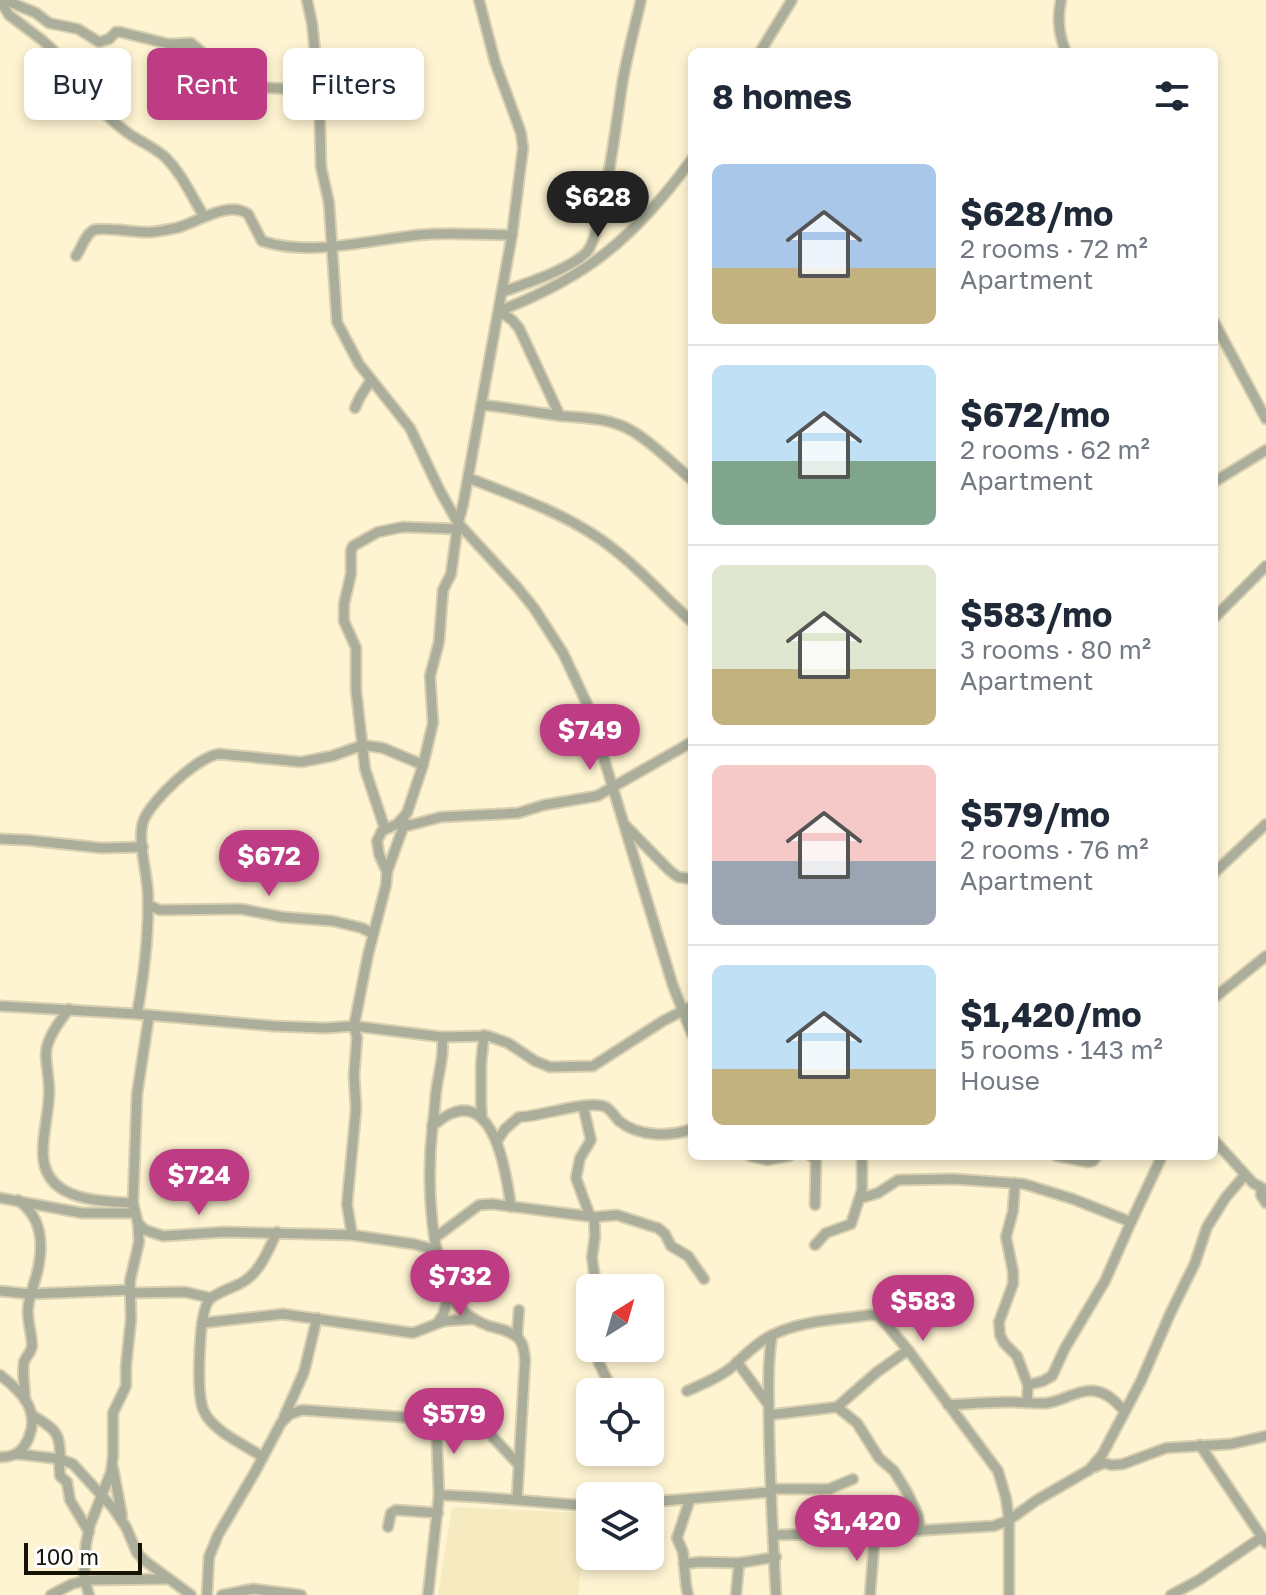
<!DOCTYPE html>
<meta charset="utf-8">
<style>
body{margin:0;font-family:"Golos Text",sans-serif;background:#f2f2f3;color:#1f2937;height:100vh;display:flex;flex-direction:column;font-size:30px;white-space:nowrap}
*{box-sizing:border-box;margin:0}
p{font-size:26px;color:#747a83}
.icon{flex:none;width:44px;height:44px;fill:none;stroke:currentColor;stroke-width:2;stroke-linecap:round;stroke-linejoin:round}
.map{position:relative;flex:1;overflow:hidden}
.panel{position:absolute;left:688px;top:48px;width:530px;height:1112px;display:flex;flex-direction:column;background:#fff;border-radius:12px;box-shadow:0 4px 12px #0003}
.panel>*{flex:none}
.guide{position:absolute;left:24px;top:48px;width:544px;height:72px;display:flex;gap:16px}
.needle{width:52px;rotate:37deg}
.fabs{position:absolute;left:576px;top:1274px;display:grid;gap:16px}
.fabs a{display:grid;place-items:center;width:88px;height:88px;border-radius:12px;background:#fff;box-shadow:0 4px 12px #0003;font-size:40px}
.scale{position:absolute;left:24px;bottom:20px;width:118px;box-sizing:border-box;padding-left:8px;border:4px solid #151206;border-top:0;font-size:22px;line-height:28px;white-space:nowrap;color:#151206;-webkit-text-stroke:6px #fff;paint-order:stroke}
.price{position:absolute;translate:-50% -68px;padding:0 18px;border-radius:28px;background:#bd3c84;color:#fff;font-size:26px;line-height:52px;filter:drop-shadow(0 2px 4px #0008)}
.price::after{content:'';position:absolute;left:50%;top:48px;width:24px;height:18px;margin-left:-12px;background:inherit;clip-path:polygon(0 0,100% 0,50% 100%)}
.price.active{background:#222;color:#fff}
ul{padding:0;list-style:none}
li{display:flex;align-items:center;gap:24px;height:200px;padding:0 24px}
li+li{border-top:2px solid #e0e1e3}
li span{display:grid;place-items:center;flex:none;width:224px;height:160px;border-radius:12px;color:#555}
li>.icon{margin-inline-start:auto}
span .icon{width:96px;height:96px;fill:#fffc;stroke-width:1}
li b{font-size:34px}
h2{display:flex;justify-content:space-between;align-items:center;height:96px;padding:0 24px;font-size:34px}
.tag{padding:0 28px;border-radius:12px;background:#fff;box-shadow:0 4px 12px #0003;font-size:28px;line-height:72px}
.tag.active{background:#bd3c84;color:#fff}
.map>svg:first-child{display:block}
</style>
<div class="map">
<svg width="1266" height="1595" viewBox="0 0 1266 1595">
<rect width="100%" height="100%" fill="#fef4d2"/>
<path fill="#f6eac0" d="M452,1507l135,6 -9,82h-140z"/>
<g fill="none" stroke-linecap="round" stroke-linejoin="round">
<g stroke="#d9d0b1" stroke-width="13">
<g id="minor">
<path d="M0,0l9,15 33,25 11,10c20,28 43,59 71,80 13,11 30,16 42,28 17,17 25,38 38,58"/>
<path d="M1,0l9,2 26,11 13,10 29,6 21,13 10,-3 7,-7h4l49,12 22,-1 30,26 22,15 10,3 37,2 28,-7"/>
<path d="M307,0l5,23 7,67 2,77 8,36 8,119 22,42 51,64 29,61 19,34 59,64 17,21 29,45 25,53 85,280 19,48"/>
<path d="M1061,0c-4,18 -2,36 5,52"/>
<path d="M760,52l32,-52"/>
<path d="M76,256c6,-8 9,-22 18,-26 9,-3 39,2 50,2 10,1 22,-2 32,-4 21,-5 51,-28 72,-14l14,27c47,16 108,-1 156,-6 30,-3 63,0 94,0"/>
<path d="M502,292c23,-8 66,-22 84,-39 17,-16 32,-144 37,-174 5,-27 12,-53 18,-79"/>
<path d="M499,311c89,-34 137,-75 193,-152"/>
<path d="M499,311l13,9 7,8 41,88"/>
<path d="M1214,322l52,97"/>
<path d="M481,405c27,2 54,8 81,11 25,2 50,2 72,16 21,13 39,32 58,48"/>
<path d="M355,408l5,-11 11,-17"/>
<path d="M469,478c42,17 87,32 125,57 36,23 66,58 98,87"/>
<path d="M1214,482l52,-32"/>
<path d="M1214,618l52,-52"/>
<path d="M625,825l44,45 9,7 14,2"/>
<path d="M403,827l38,-10 77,-4 26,-8 53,-9 95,-54"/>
<path d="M385,829l-20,-60 -9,-79v-42l-12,-27v-17l7,-30v-23l2,-5 25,-14 25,-5 54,2"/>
<path d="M0,839l26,1 76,8 41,-1"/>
<path d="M387,872l18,-50"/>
<path d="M1214,873l52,-49"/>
<path d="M148,905l12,5 81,-1 41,8 51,4 29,7 11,6"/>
<path d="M1214,998l52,-42"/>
<path d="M0,1006l137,8 136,12 52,2 29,-2 14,-71 18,-70 1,-13 -8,-18 -2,-13 5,-10 15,-7 10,-11 16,-48 10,-42 -3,-47 9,-34 4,-52 8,-16 7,-51 5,-18 49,-270 11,-87 -2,-15 -26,-71 -16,-62"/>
<path d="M69,1009c-9,12 -22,28 -23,44 0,14 4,28 3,43 -1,19 -6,37 -6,55 -1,50 55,50 90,52"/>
<path d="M137,1014c7,-39 12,-79 11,-118 0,-21 -11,-54 -5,-74 6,-20 56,-67 77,-68l81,8 31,-6 31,-11 20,3 40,17"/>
<path d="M149,1016l-12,78 -4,109 5,20 7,7 18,6 61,-4 128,3 62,9 23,6"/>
<path d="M442,1037l46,-1 20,7 27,18 15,6 43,-1 70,-45 29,-15"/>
<path d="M583,1106l8,34 -11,18 -4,20 14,38"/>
<path d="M482,1119l-1,-14v-41l3,-29"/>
<path d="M432,1126c5,-3 10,-8 16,-11 48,-25 59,64 63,92"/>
<path d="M1214,1140l39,43 13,7"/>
<path d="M497,1141l8,-12 14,-12c21,0 70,-18 87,-10 5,3 9,10 13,14 20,16 50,16 73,8"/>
<path d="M750,1156l17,4 22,-4"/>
<path d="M811,1156l5,4 -1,45"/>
<path d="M1057,1156l31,6 5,-1 4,-5"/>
<path d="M1015,1183l-2,28 -7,26 7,34v13l-14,38 1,13 4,8 13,13 11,29 -1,18"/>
<path d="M1261,1188v7l5,8"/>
<path d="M0,1198l82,15h53"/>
<path d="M861,1198l17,-5 20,-13 56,-1 70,5 49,15 58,23"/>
<path d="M18,1200c25,18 26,45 19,73 -3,12 -8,23 -9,36 -1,12 4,25 4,37 -1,7 -6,10 -8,16 -2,7 1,29 1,38"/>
<path d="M594,1217l1,19 -3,21 4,31"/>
<path d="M352,1235l-5,-31 9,-95 -2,-34 3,-37 -3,-12 88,11c2,17 -2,31 -5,48 -2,12 -2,25 -4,37 -6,49 -4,110 11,158 7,23 23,38 45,46 10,3 21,4 29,12 6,6 6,14 7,22l-8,140"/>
<path d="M436,1237l43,-32 13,-1 102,13 23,-2 34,11 7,2 7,6 6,12 17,10 16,23"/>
<path d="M815,1245l11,-12 25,-9 11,-34v-34"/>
<path d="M0,1291l30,3 99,-4"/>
<path d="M129,1293l56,-1 26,6"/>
<path d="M438,1322l5,-7 6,-21"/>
<path d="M202,1323l81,-9 130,19 31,-12 30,-2"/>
<path d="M772,1335c-5,31 -3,62 -3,93 1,56 4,111 7,167"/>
<path d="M517,1336l2,-26"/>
<path d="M601,1348l-2,15 14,29"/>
<path d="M908,1350l-31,22 -40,35 20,16 22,35 15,13 13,21 11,24 2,14"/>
<path d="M737,1362l31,42"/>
<path d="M0,1375c21,16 40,35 29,62 -6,15 -14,20 -29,20"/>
<path d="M1028,1385l15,-4 9,-5 13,-28 40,-67 26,-59 31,-66"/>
<path d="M687,1391c15,-7 32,-13 45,-24 13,-12 22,-22 38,-31 31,-16 66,-16 99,-21h7l5,3 27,32 90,121 8,27 3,22v75"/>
<path d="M948,1405c20,-1 41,-3 62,-3 12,0 24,2 37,1 16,-2 31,-14 48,-12 14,2 21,12 30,20"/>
<path d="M32,1415c22,14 29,16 28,44"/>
<path d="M769,1415l68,-8"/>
<path d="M284,1417l20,-45 13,-54"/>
<path d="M1200,1445l66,98"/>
<path d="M17,1454l43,5 13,5 40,44 13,19 11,26 8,8 46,34"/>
<path d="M263,1457c-18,-12 -42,-22 -55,-39 -4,-5 -6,-11 -7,-17 -3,-18 -3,-90 9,-102 9,-8 23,-11 33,-17 18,-11 25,-32 34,-50"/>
<path d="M59,1458l1,18 7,6 3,18 19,32"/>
<path d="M1095,1467l9,-4 8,2 11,-1 43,-16 65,-4 35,-8"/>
<path d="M113,1468l9,48"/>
<path d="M771,1489h58l24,-10"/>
<path d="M439,1495l40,2 111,9"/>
<path d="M650,1502l121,-10"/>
<path d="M388,1527l3,-14 5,-3 42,3"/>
<path d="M774,1535l101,-2 119,-7 15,-6 28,-20 52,-30 13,-15 39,-74 29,-67 25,-51 12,-36 19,-30 19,-22"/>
<path d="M684,1564l16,-2 39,1"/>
<path d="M51,1595l21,-11 16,-4 80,-1"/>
<path d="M89,1595l-5,-18 2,-33 4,-19 21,-53 2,-16v-43l13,-27v-20l5,-47 -1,-38 9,-39 -1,-19"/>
<path d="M207,1595l2,-38 9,-22 37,-63 26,-49 9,-9 12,-4 171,12 16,11 30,32"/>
<path d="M222,1595l31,-6 48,6"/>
<path d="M428,1595l11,-100 -3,-76"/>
<path d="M688,1595l-2,-10 -3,-33 -6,-14 13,-39"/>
<path d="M736,1595l3,-32 37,-6"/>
<path d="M870,1595l5,-62"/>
<path d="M1171,1595l28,-15 63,-43"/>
</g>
</g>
<use href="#minor" stroke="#abae9a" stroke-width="9"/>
</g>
</svg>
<div class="fabs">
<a><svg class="needle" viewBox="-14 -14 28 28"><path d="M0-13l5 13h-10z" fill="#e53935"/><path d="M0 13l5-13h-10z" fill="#747a83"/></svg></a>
<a><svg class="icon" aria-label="locate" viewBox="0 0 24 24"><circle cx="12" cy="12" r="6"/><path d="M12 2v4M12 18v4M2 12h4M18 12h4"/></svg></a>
<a><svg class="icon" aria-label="layers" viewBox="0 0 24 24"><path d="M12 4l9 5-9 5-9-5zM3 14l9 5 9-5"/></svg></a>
</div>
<div class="scale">100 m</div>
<b class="price active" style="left:598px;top:239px">$628</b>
<b class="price" style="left:590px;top:772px">$749</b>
<b class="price" style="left:269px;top:898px">$672</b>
<b class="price" style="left:199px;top:1217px">$724</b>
<b class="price" style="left:460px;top:1318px">$732</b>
<b class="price" style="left:923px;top:1343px">$583</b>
<b class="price" style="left:454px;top:1456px">$579</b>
<b class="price" style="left:857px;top:1563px">$1,420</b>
<div class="guide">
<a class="tag">Buy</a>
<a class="tag active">Rent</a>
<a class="tag">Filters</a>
</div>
<section class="panel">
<h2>8 homes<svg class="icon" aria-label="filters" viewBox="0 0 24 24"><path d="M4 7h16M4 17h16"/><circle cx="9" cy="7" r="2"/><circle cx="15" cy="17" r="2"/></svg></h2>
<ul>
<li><span style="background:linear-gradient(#a9c7e8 65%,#c2b280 0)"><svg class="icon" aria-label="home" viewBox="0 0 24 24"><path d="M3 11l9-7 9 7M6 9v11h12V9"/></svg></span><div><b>$628/mo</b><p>2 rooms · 72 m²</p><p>Apartment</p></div></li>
<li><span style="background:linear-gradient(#bfe0f5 60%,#7fa58c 0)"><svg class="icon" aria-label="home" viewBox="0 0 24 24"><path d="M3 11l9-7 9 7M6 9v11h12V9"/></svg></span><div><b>$672/mo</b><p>2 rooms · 62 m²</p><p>Apartment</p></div></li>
<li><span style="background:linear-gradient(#dfe7d0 65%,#c2b280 0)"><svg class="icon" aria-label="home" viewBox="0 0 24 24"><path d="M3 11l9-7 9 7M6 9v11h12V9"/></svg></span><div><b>$583/mo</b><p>3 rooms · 80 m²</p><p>Apartment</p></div></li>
<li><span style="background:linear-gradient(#f6c9c9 60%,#9aa5b1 0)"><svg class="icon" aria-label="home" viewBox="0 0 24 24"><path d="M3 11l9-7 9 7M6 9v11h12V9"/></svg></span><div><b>$579/mo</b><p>2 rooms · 76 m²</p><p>Apartment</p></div></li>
<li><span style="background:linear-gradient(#bfe0f5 65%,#c2b280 0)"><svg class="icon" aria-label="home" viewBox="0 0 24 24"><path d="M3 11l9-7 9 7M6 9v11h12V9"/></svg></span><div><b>$1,420/mo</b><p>5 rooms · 143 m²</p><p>House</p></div></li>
</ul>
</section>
</div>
